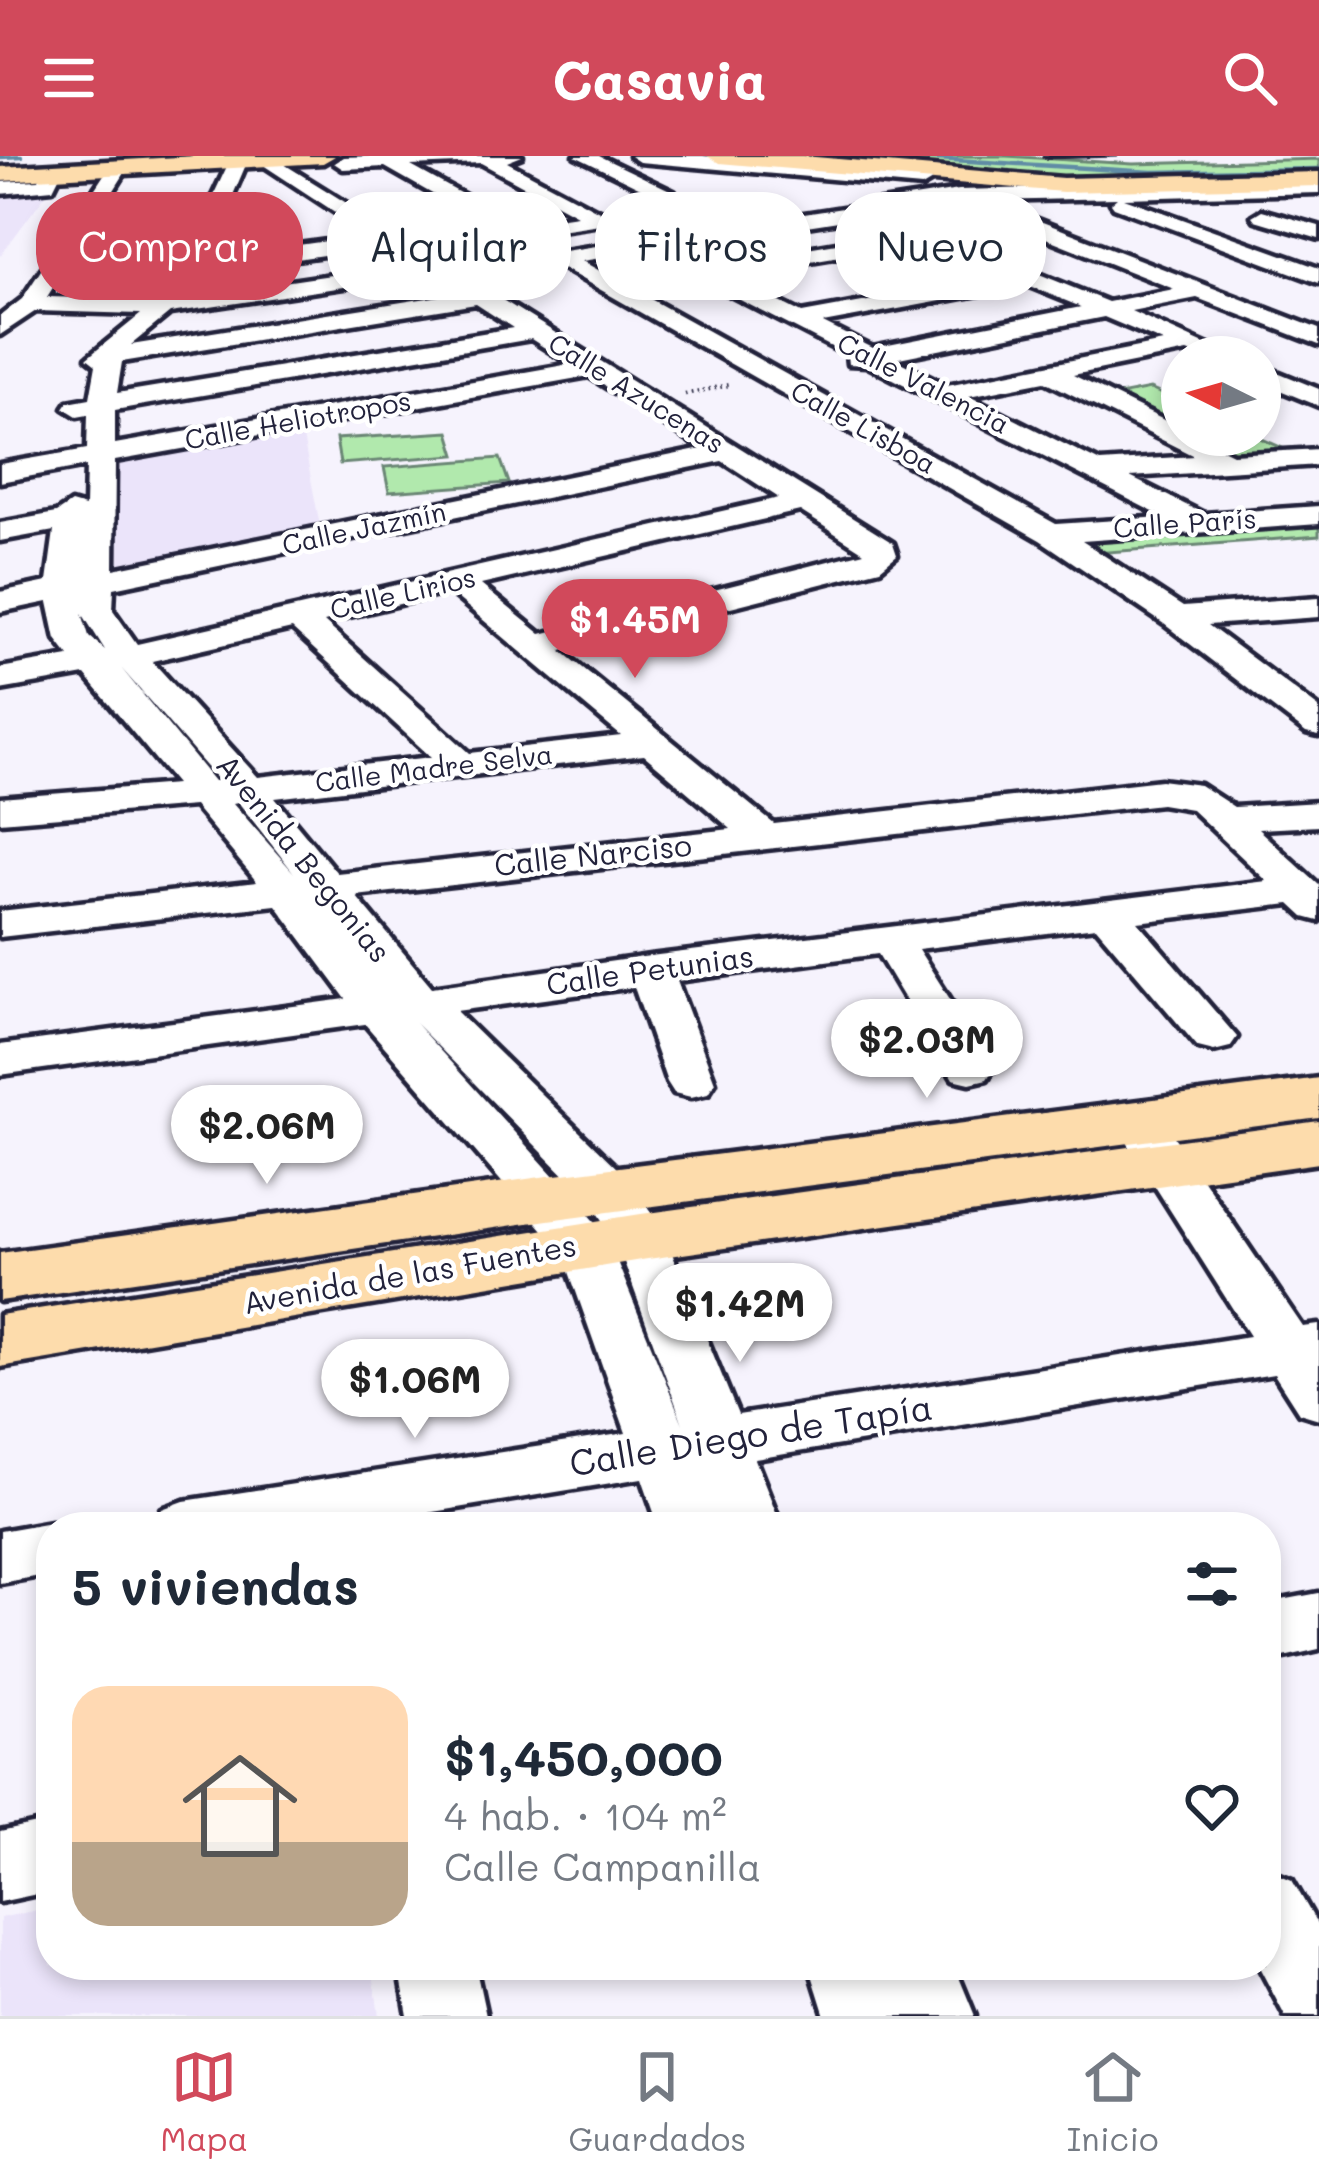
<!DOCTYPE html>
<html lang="es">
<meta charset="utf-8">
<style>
body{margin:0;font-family:Mali,sans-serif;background:#f6f6f7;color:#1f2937;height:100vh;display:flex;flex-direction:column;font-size:45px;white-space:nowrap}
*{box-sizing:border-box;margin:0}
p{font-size:39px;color:#747a83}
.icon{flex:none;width:66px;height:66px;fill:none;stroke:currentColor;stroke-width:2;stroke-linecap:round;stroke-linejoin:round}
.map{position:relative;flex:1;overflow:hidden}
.details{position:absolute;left:36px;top:1356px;width:1245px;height:468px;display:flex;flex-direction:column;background:#fff;border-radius:48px;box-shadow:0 6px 18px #0003}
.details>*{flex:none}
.top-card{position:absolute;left:36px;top:36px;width:1248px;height:108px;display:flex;gap:24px}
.needle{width:78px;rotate:275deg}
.tools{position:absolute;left:1161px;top:180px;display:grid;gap:24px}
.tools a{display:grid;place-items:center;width:120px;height:120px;border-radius:50%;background:#fff;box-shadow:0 6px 18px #0003;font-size:60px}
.price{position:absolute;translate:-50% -102px;padding:0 27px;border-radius:42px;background:#fff;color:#222;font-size:39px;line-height:78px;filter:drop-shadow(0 3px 6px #0008)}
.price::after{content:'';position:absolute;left:50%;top:72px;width:36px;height:27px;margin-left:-18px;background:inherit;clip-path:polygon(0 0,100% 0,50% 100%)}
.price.on{background:#d1495b;color:#fff}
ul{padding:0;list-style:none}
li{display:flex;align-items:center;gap:36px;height:300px;padding:0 36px}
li+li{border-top:3px solid #e0e1e3}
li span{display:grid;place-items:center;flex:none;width:336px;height:240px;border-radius:36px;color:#555}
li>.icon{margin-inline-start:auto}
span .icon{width:144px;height:144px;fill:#fffc;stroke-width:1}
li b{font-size:51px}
h2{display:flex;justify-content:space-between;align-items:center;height:144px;padding:0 36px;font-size:51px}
.tag{padding:0 42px;border-radius:48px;background:#fff;box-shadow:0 6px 18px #0003;font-size:42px;line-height:108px}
.tag.on{background:#d1495b;color:#fff}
header{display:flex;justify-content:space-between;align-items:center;height:156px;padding:0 36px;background:#d1495b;color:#fff;font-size:54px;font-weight:800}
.tabs{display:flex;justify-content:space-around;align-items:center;height:168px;border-top:3px solid #e0e1e3;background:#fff;font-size:33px;color:#747a83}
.tabs a{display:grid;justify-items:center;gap:6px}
.tabs .on{color:#d1495b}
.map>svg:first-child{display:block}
</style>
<header><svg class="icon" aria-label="menu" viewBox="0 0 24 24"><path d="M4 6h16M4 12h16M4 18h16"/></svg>Casavia<svg class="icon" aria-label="search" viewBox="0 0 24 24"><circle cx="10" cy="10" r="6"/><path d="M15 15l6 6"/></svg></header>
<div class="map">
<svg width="1319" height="1860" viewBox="0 0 1319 1860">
<rect width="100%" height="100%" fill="#f6f3fd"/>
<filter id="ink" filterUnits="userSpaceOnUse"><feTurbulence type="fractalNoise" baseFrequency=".00833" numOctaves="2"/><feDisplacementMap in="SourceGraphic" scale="24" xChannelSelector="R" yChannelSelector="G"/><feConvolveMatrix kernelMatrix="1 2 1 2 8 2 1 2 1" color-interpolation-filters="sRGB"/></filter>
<g filter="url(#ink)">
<g fill="#ebe4fa">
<path d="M61,18l-61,82v-78z"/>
<path d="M301,271l20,104 -209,45 -1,-114z"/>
<path d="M51,1751v58h321l7,51h-379v-98z"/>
</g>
<g fill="#b1e9ad" stroke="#6a8674" stroke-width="3">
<path d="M788,0h218l127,8 186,-5v15l-225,6 -124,13 -51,-30z"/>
<path d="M1150,233l32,14v32h71l50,22 -72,5 -122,-65z"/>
<path d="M449,276l7,23 -116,9 -4,-25z"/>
<path d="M500,302l9,25 -120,9 -5,-25z"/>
<path d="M1319,359v21l-237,18 -31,-20z"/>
</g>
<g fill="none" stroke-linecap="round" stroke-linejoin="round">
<g stroke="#608ca5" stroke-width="4.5">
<path d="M888,0l264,16 167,-3"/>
<path d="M0,1l21,-1"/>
</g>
<g stroke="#22223b" stroke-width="9">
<g id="minor">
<path d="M224,0l24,4 -42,98 164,-23 -116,-76 17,-3 622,387 4,12 -17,14 -319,81 213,174 387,-44 39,5 34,22 85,-5v24l-61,3 61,56v36l-15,-4 -14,-13 -152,18 99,115 -7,10 -16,4 -16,-4 -102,-120 -178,22 76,119 -7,11 -17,4 -17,-4 -75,-125 -201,27 38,101 -7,11 -17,4 -17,-4 -7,-11 -33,-95 -178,24 171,167 33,46 78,191 512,-79 -132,-208 8,-12 17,-4 17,4 143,211 16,-2v94l-20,-6 -25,-39 -519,85 27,68h-123l-17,-49 -301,49h-188l9,-18 22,-8 442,-68 -64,-181 -197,-228 -365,51v-30l346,-46 -70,-94 -276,32v-26l257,-29 -63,-76 -194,16v-24l176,-14 -91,-109 -85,15v-22l69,-12 -13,-17 -8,-37 -48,10v-20l47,-10 7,-51 -54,10v-18l56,-10 15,-10 14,4 1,-41 -86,16v-18l87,-15 1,-35 -11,2 -13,-8 4,-6 22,-4 6,-33 -9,-7 54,-44 -105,-3 -36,24v-19l22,-17 89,-135 7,-2 10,6 -81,129 109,3 17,-24h-17l-3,-5 29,-9 47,-100zM386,90l27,17 -232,34 18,-24zM430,118l29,19 -328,52 39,-32zM476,148l37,24 -396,65 5,-31zM531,183l39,25 -455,80v-34zM589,220l113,73 -588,120 1,-108zM722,305l57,37 -642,146 -24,-34 1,-22zM800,355l64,41 -323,82 -60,-49zM450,436l171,144 -151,17 -146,-131zM82,457l23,37 -16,-14zM292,473l139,128 -173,20 -106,-116zM121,512l98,113h-5zM644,599l87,74 -394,44 -62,-75zM238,646l56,71 -61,-70zM1161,648l30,5 76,72 -617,75 -218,31 -76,-91zM415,867l176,179 25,38 67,184 -78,-192z"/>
<path d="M376,0h146l-15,6 94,50 66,-10 10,6 -10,6 -134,20 31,17 395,-61 360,-9v12l-195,5 195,70v15l-205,-76 -3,-4 6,-5 -129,3 331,128v16l-122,-47 -66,13 102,46h-33l-13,-5 -114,23 109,54v6h12l39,19 86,-5v16l-189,12 74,37 115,-8v18l-237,17 101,66 136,-10v20l-111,8 111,83v28l-13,-3 -142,-109 -124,-84 -655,-373 -42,2 -9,-6 9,-6zM481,7l96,52 -61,9 -105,-58zM968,46l2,6 204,81 -66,13 -218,-89zM864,61l38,15 -196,33 -35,-18zM924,86l81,34 -203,37 -76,-38zM645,95l202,104 1,9 18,1 297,152 -107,7 -474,-263zM1027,129l54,22 -208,41 -50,-25zM1104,161l59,25 -216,43 -53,-26zM1045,225l149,75 -94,6 -131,-66z"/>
<path d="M575,0h24l75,36 -17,4z"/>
<path d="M630,0h73l219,19 10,6 -10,6 -283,-25z"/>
<path d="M45,11l17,4 -9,18 -53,5v-12l39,-2z"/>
<path d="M1262,54l57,16v13l-64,-19 -3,-4z"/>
<path d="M1260,209l59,24v17l-59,-24z"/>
<path d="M51,1366l15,5h-15v47l-51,9v-52z"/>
<path d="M1319,1437v56l-53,12v-58z"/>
<path d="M51,1665v70l-51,11v-70z"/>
<path d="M1266,1713l26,11 27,47v89h-34l-27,-51h8z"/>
<path d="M399,1809h76l11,51h-78z"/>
<path d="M809,1809h145l21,51h-150z"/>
</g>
</g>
<g stroke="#22223b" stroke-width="9">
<g id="major">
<path d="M196,0h139l-12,7 -323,18v-14z"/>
<path d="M707,0h96l260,22 256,-6v14l-256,6 -344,-29z"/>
<path d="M1319,922v40l-771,102 -548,81v-48l548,-77z"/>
<path d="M1319,965v42l-678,97 -641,107v-52l641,-101z"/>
</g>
</g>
<path stroke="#22223b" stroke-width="4.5" stroke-dasharray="1.5 4.5" stroke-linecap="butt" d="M685,238l44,-9"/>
<use href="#minor" fill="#fff" fill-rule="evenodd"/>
<use href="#major" fill="#fddcac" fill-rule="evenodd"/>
</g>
<path fill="#b5a6d1" stroke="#22223b" stroke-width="3" d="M1042,0h76l-72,2z"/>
</g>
<g text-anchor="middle" stroke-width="9" stroke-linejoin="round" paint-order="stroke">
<g font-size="27" fill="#22223b" stroke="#fff">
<text transform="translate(923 228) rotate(27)" y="9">Calle Valencia</text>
<text transform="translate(636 238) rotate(32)" y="9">Calle Azucenas</text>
<text transform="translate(298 265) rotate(-10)" y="9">Calle Heliotropos</text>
<text transform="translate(863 272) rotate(29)" y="9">Calle Lisboa</text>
<text transform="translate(1185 368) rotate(-4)" y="9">Calle París</text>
<text transform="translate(364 373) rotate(-12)" y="9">Calle Jazmín</text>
<text transform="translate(403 438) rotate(-13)" y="9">Calle Lirios</text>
<text transform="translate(434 613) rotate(-7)" y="9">Calle Madre Selva</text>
</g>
<g font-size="30" fill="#22223b" stroke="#fff">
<text transform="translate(593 700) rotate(-6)" y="10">Calle Narciso</text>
<text transform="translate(303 703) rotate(51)" y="10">Avenida Begonias</text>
<text transform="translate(650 815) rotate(-8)" y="10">Calle Petunias</text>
<text transform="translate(410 1119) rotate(-10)" y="10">Avenida de las Fuentes</text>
</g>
<g font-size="36" fill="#22223b" stroke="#fff">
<text transform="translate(751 1279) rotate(-9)" y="13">Calle Diego de Tapía</text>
</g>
</g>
</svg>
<div class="tools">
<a><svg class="needle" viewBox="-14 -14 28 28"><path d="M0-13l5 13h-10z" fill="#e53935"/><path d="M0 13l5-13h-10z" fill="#747a83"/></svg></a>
</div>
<b class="price on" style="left:635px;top:525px">$1.45M</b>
<b class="price" style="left:927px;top:945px">$2.03M</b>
<b class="price" style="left:267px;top:1031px">$2.06M</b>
<b class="price" style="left:740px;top:1209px">$1.42M</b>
<b class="price" style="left:415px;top:1285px">$1.06M</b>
<div class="top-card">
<a class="tag on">Comprar</a>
<a class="tag">Alquilar</a>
<a class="tag">Filtros</a>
<a class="tag">Nuevo</a>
</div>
<section class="details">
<h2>5 viviendas<svg class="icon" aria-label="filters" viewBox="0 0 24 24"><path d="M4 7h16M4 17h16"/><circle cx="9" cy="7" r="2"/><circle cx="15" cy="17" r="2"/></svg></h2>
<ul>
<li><span style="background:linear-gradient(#ffd9b3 65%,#b9a48a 0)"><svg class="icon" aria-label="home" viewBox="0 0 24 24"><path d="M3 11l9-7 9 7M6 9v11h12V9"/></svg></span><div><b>$1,450,000</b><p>4 hab. · 104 m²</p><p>Calle Campanilla</p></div><svg class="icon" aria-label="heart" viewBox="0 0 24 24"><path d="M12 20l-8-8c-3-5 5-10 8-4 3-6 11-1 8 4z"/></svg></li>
</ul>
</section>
</div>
<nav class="tabs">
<a class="on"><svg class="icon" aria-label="map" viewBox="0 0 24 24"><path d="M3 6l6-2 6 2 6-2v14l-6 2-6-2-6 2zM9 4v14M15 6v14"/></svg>Mapa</a>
<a><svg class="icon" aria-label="saved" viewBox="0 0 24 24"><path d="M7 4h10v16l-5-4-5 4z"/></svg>Guardados</a>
<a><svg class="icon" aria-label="home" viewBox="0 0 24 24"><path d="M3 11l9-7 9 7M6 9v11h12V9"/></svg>Inicio</a>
</nav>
